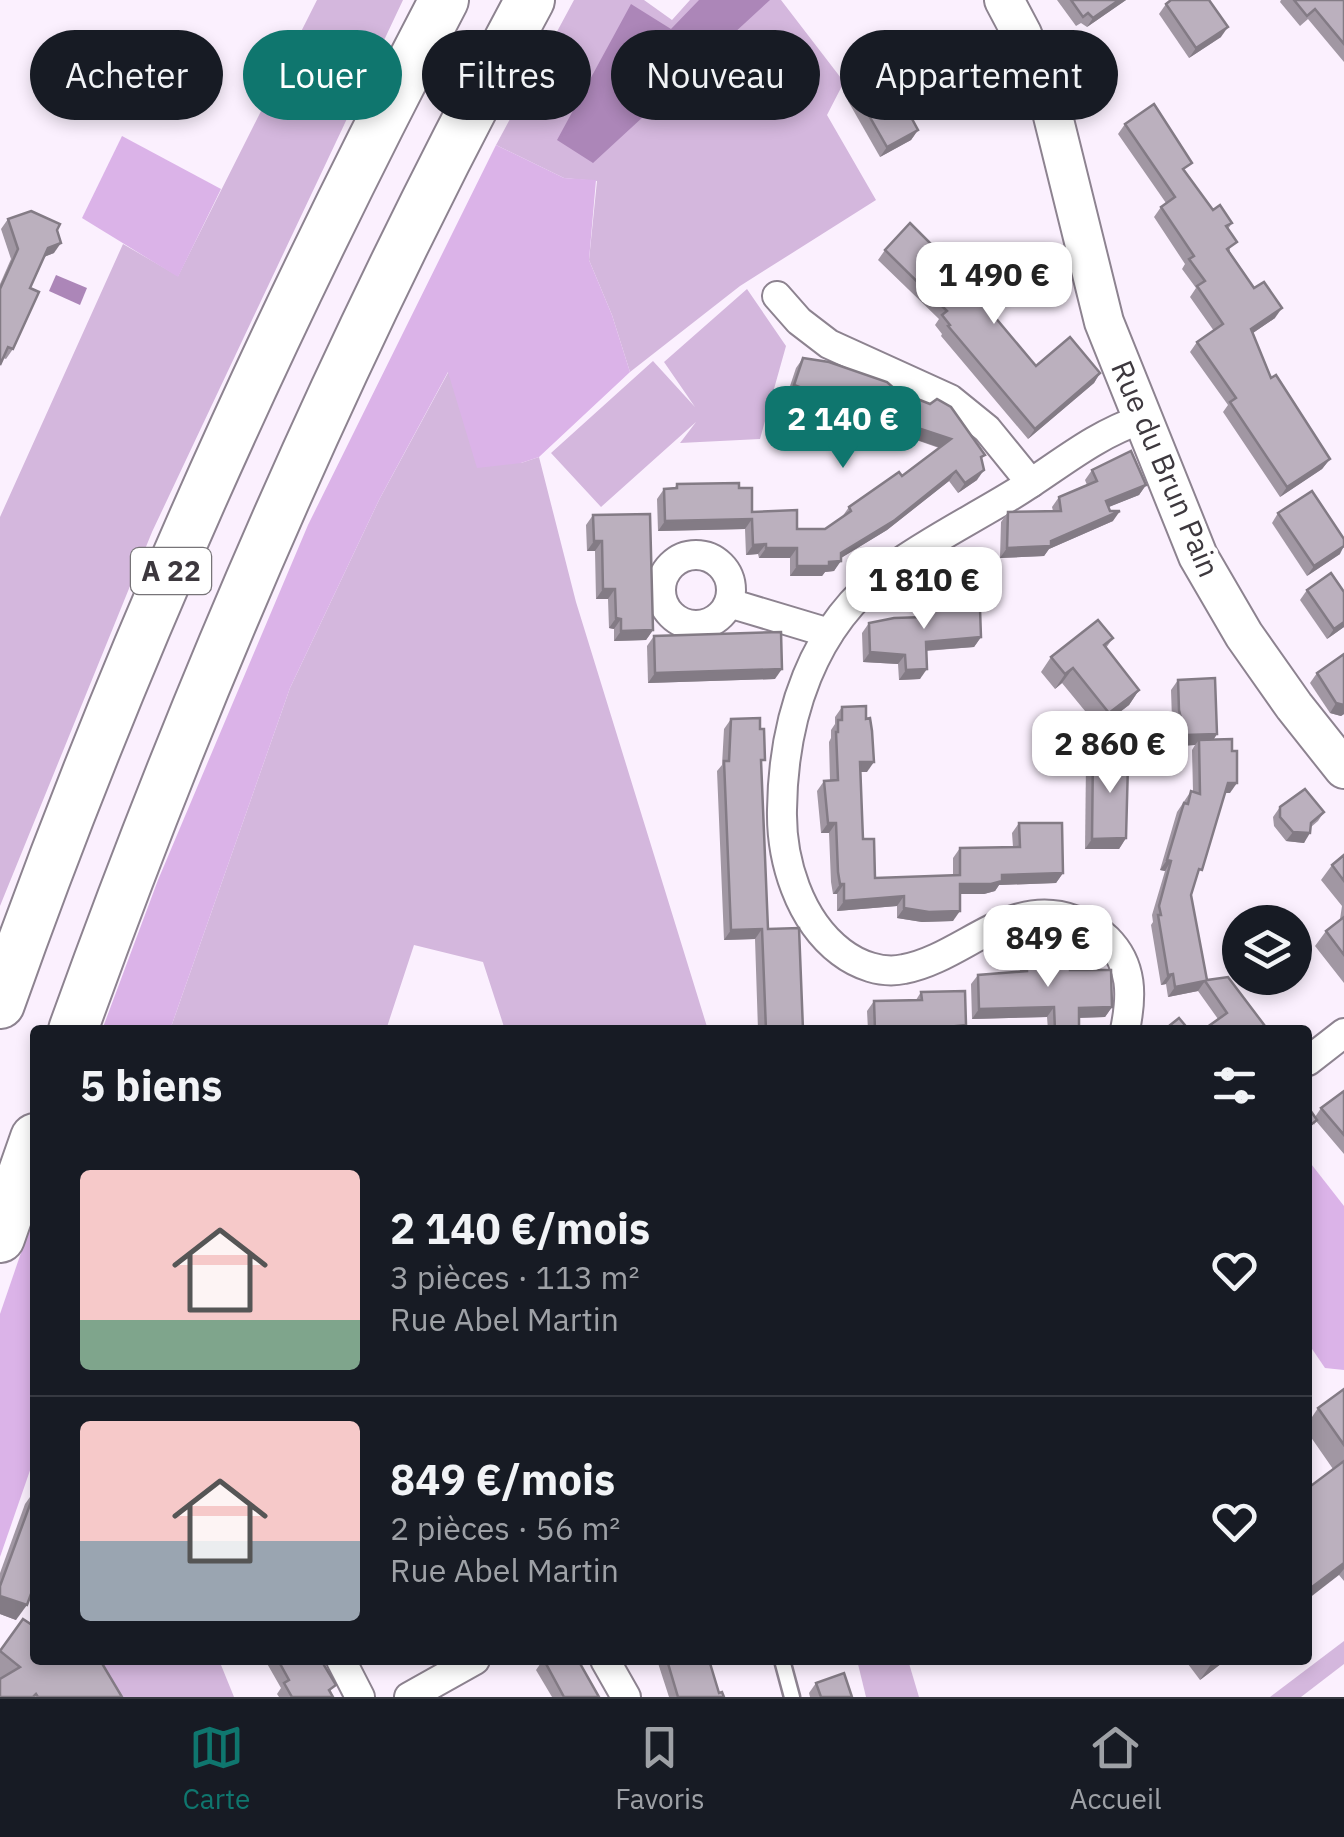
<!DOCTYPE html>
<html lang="fr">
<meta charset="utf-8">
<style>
body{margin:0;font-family:"IBM Plex Sans",sans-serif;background:#242831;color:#f1f3f6;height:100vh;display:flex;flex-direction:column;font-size:38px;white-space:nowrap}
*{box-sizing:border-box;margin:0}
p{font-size:32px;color:#9ea1a6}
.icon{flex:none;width:55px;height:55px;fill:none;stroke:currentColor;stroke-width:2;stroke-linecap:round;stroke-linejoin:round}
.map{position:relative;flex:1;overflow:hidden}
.drawer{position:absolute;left:30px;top:1025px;width:1282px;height:640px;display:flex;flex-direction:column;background:#171b24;border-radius:10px;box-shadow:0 5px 15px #0003}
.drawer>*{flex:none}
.banner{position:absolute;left:30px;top:30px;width:1285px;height:90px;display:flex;gap:20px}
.tools{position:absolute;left:1222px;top:905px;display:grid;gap:20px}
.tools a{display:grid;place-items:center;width:90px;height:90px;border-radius:50%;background:#171b24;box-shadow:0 5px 15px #0003;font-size:50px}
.price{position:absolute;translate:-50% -85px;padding:0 22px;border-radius:20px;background:#fff;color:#222;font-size:32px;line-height:65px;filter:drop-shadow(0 2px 5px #0008)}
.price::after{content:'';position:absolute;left:50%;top:60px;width:30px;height:22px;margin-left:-15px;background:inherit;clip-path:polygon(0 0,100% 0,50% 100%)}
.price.selected{background:#0f766e;color:#fff}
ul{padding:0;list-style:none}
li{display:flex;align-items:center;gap:30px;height:250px;padding:0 50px}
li+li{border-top:2px solid #363941}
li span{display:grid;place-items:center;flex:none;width:280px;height:200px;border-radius:10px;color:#555}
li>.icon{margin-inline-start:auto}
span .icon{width:120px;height:120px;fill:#fffc;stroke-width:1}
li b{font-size:42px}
h2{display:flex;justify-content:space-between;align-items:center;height:120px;padding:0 50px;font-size:42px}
.tag{padding:0 35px;border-radius:45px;background:#171b24;box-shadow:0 5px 15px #0003;font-size:35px;line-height:90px}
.tag.selected{background:#0f766e;color:#fff}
.tab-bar{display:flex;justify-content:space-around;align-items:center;height:140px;border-top:2px solid #363941;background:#171b24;font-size:28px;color:#9ea1a6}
.tab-bar a{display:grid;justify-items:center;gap:5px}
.tab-bar .selected{color:#0f766e}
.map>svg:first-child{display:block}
</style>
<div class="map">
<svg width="1344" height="1697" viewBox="0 0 1344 1697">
<rect width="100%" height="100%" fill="#fbf0fe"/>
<g fill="#d4b7dd">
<path d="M317,0h86l-251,532 -152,374v-389l123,-273 55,32z"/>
<path d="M574,0h70l28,20 18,-20h91l63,82 -17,33 49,85 -136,86 -110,86 -18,-57 -23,-55 8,-79 -33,-3 -68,-33z"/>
<path d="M747,289l39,57 -26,93 -80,4 16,-21 -95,85 -50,-54 102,-92 42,46 -31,-45z"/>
<path d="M449,371l72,92 18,-6 37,145 132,428h-203l-22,-68 -69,-17 -28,85h-216l120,-342 89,-188z"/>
<path d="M1344,1641v23l-43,33h-31z"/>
<path d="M89,1660h130l15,37h-124z"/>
<path d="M857,1660h51l11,37h-53z"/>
</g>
<g fill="#dbb3e8">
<path d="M122,136l99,53 -43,88 -96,-59z"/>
<path d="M496,145l68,33 32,2 -7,80 23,55 18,57 -91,85 -18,6 -44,5 -29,-96 -69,128 -89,188 -120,342h-68l56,-150 150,-355z"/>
<path d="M1308,1160l36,46v164l-19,-2 -17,-25z"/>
<path d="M35,1212v244l-35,101v-243z"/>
</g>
<g fill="#ac86b8">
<path d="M699,0h71l-177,163 -36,-23 74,-136 40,25z"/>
<path d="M56,275l31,13 -7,17 -31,-14z"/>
</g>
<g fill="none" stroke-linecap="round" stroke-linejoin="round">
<g stroke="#8d8390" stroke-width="19">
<path id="service" d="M782,1660l10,37"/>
</g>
<g stroke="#8d8390" stroke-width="32">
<g id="minor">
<path d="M777,296l22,25 30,23 121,55 37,30 44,54"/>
<circle cx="696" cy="590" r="35"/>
<path d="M729,603l100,30"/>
<path d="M1125,1030c7,-34 8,-65 -18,-91 -9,-9 -21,-15 -33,-19 -64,-24 -111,38 -170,49 -22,5 -46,-4 -63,-17 -42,-32 -60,-92 -59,-142 1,-91 30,-185 107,-240 38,-28 82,-50 123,-75 46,-28 78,-58 130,-76"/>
<path d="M1308,1061l36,-28"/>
<path d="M341,1660l19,37"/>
<path d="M605,1660l21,37"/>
<path d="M409,1697l66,-37"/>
</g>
</g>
<g stroke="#8d8390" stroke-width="42">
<path id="secondary" d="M1004,0l18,34 28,70 54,218 94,234 46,79 50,71 50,63"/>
</g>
<g stroke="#8d8390" stroke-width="52">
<g id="motorway">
<path d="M0,1004c122,-345 274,-680 444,-1004"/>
<path d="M73,1030c127,-353 278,-699 457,-1030"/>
<path d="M0,1238l35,-100"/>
</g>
</g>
<use href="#service" stroke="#fff" stroke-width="14"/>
<use href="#minor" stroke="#fff" stroke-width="28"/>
<use href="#secondary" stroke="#fff" stroke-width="38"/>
<use href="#motorway" stroke="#fff" stroke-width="48"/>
</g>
<g fill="#a197a3">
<path d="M1057,0h69l-39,27 -6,-4 -5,3z"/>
<path d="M1281,0h63v62l-36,-43 -8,7 -20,-24z"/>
<path d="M1166,4l55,33 -32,21 -30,-44z"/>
<path d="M971,56l32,16 -4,5 -18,9 -13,-25z"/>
<path d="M855,91l63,39 -7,10 -31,17 -32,-56z"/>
<path d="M1125,124l61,48 27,38 19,13 -4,6 2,23 45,66 -22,15 18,45 59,81 -8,10 -42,28 -57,-85 5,-7 -38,-53 7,-10 17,-11 -24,-34 6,-9 -14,-19 3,-5 -31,-47 7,-10 5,-4 -48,-69z"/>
<path d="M8,219l49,11 -3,23 -10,4 -14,31 -17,61 -7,10 -3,-1 -3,7v-81l11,-25 -10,-30z"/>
<path d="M885,250l62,10 44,26 44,-11 -7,9 -33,34 41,48 64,7 -6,10 -66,56 -87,-103 1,-2 -7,-9 4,-6 -61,-59z"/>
<path d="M803,358l94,33 88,64 -4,4 -4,21 -19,13 -9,-12 -62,49 -46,28 -7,13 -9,1 -3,4h-32v-18h-31l-1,-4 -12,1 -1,-26 -87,2 -1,-32 7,-10h10l3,-5 62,4 13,24 45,17h28l17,-12 7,-10 53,-31 37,-28 -57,-20 -2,3 -83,-29 1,-3 -11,-4 9,-27z"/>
<path d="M1092,470l54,15 -7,10 -31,12 5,14 -64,28 -5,7 -44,2 1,-36 7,-10 45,-1 -1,-4 7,-10 28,-12 -2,-5z"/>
<path d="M1278,513l62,41 -33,22 -35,-53z"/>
<path d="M593,515l60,115 -7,10 -32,1v-12l-5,-1 -1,-29h-12l-1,-48h-8l-1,-26z"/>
<path d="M1307,590l37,37 -17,12 -27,-39z"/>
<path d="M925,605l30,1 12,3 14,28 -7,10 -48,4 -6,28 -21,1 -1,-16 -35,-2 -1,-29 7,-10 49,-6v-3z"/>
<path d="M654,636l121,43 -127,4 -1,-37z"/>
<path d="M1113,638l-7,10 33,42 -10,15 -30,23 -37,-45 -7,6 -14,-17 10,-15z"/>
<path d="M1344,654v60l-3,2 -11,-3 -20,-30 7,-10z"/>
<path d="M1178,680l39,54 -4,6 17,53h-5l-34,102 16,85 61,50 -50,-11 -20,-28 -30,6 -2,-13 -5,1 -10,-60 2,-3 -1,-7 13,-44 -5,-1 17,-58 14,-21h2l-1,-41 3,-5 -17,1 -6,-26 -1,-30z"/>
<path d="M842,707l25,65h-6l2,67 12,39 78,-3v-17l7,-10 53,-1 -1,-14 7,-10 44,50 -7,10 -57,2 -4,6 -11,3h-24l-7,27 -31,1 -25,-4v-12l-60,5v-17h-4l-2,-12 -2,-49h-8l-4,-42 7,-10 6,-1 -1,-38 2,-4v-8l4,-6v-7z"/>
<path d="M731,719l30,46 7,164 35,101h-45l-3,-91 -31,1 -7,-169 5,-6 2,-36z"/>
<path d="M1093,753l33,85 -7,11h-34l1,-86z"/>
<path d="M1280,807l44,5 -6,9 -7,6 -7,16 -18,-2 -12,-15 -1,-9z"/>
<path d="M1344,855v128l-29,-37 11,-15 14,-12 2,-13 -21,-26 11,-15z"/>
<path d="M1026,958l32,2 54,47 -7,10 -26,1v12h-31l-1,-13 -75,2 -1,-35 7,-9 42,-3v-5z"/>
<path d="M921,992l41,38h-94l-1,-19 7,-10 42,-1z"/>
<path d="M1344,1091v63l-28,-33 -2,4 1,-8 6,-9z"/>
<path d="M1344,1389v192l-5,-6 -6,-106 -25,-36v-10l10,-15z"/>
<path d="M35,1490l-19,130 -16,-6v-41l25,-69z"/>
<path d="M0,1651l122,46h-122z"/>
<path d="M265,1660h56l12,37h-54l-2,-3 4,-6z"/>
<path d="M543,1660l56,37h-47l-16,-27z"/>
<path d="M657,1660h52l10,33 5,4h-55z"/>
<path d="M1185,1660h41l-26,20z"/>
<path d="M816,1683l36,14h-42l-1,-4z"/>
</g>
<g fill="#837b85">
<path d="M1119,0h7l-39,27 6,-9z"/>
<path d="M1228,27l-7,10 -32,21 7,-10z"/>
<path d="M1003,72l-4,5 -18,9 3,-5z"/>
<path d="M918,130l-7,10 -31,17 7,-10z"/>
<path d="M61,243l-7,10 -13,5 7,-10z"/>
<path d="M1035,275l-7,9 -41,42 7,-10z"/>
<path d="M1282,308l-7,10 -31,21 7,-10z"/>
<path d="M1100,373l-6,10 -66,56 7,-10z"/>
<path d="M794,385l11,4 -7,10 -11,-4z"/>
<path d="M804,392l147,47 -7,10 -62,-21 -2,3 -83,-29z"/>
<path d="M1330,459l-8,10 -42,28 7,-10z"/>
<path d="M984,470l-7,10 -19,13 7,-10z"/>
<path d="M956,471l-7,10 -62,49 -51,31h5l-7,10 -9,1 -3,4h-32l7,-10 32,-4z"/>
<path d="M1146,485l-7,10 -40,16 7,-10z"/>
<path d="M1120,511l-7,10 -64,28 -5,7 -44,2 7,-10 44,-7z"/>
<path d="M752,519l-7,10 -87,2 7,-10z"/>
<path d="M594,541h8l-7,10h-8z"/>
<path d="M766,544l-8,10 -12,1 7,-10z"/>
<path d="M1344,546l-4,8 -33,22 7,-10z"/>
<path d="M766,548h31l-7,10h-31z"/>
<path d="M603,589h12l-7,10h-12z"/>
<path d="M616,618l5,1 -7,10 -5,-1z"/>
<path d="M1344,622v5l-17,12 7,-10z"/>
<path d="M653,630l-7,10 -32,1 7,-10z"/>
<path d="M981,637l-7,10 -55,4 7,-9z"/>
<path d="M870,652l35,3 -7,9 -35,-2z"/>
<path d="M1073,668l-11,15 -7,6 10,-15z"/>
<path d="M782,669l-7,10 -127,4 7,-10z"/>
<path d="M927,669l-7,10 -21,1 7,-10z"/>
<path d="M1139,690l-10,15 -30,23 10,-15z"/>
<path d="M1336,703l8,2v9l-3,2 -11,-3z"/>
<path d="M1217,734l-7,11 -11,-5 -4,5 -17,1 7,-11z"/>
<path d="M860,762h14l-7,10h-14z"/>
<path d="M1228,783h9l-7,10h-9z"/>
<path d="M828,823h8l-7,10h-8z"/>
<path d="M1293,832l17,1 -6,10 -18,-2z"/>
<path d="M1126,838l-7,11h-34l7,-10z"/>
<path d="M1167,860l4,1 -6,10 -5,-1z"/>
<path d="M1063,873l-7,10 -57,2 -4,6 -11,3h-31l7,-10 42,-9z"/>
<path d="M840,884h4l-7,10h-4z"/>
<path d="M904,896l-7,10 -60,5 7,-10z"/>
<path d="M904,908l56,3 -7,10 -31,1 -25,-4z"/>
<path d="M762,929l-7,10 -31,1 7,-10z"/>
<path d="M1173,974l-7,10 -5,1 7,-10z"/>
<path d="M1205,981l-7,10 -30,6 7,-10z"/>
<path d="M1054,1007l-7,10 -75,2 7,-10z"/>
<path d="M1112,1007l-7,10 -33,1 7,-10z"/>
<path d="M966,1025l-4,5h-44v-1z"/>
<path d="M1344,1563v6l-5,6 -31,24v-9z"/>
<path d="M0,1596l27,9 -11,15 -16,-6z"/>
<path d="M1214,1660h12l-26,20z"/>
</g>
<g fill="#bbb0be" stroke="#837b85" stroke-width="2.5">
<path d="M1071,0h48l-26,18 -5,-5 -5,4z"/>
<path d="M1171,0h38l19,27 -32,21 -30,-44z"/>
<path d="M1294,0h50v44l-29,-35 -8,7z"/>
<path d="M990,46l13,26 -19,9 -13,-25z"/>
<path d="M887,73l31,57 -31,17 -32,-56z"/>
<path d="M1154,104l38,59 -9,6 30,41 7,-5 12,18 -6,3 11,16 -10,7 27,39 10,-6 18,26 -31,21 20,49 5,-3 54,84 -43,28 -57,-85 6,-4 -39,-56 26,-18 -26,-38 8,-5 -16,-22 5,-3 -33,-49 14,-10 -50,-73z"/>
<path d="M31,211l29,13 -3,6 4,13 -13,5 -18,40 9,4 -26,57 -5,-2 -8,18v-76l18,-40 -10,-30z"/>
<path d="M910,223l37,37 10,-9 34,35 27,-29 17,18 -41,41 42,50 34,-29 30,36 -65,56 -87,-103 2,-1 -8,-10 5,-4 -62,-61z"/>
<path d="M803,358l26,4 58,20 10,9 33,13 7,-5 14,8 34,48 -4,2 3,13 -19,13 -9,-12 -61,49 -54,33v8l-12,1v4h-32v-18h-31v-4l-13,1 -1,-26 -87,2 -1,-32 13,-1v-4l62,-1v5h13v24l45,-2v19h28l26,-18 -2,-4 50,-35 3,4 49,-37 -63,-21 -1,3 -83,-29 1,-3 -11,-4z"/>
<path d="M1131,451l15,34 -40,16 4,10h10l-69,30v5l-44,2 1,-36 53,-1 -2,-14 38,-16 -5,-11z"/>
<path d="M1312,491l32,48v7l-30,20 -36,-53z"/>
<path d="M650,514l3,116 -32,1v-12l-5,-1 -1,-29h-12l-1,-48h-8l-1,-26z"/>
<path d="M1331,573l13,19v30l-10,7 -27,-39z"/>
<path d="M954,603l1,3h12v3h13l1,28 -55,5 1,27 -21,1 -1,-15 -35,-3 -1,-29 25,-5 31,-1v-12z"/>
<path d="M1098,620l15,18 -9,7 35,45 -30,23 -36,-45 -8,6 -14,-17z"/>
<path d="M781,632l1,37 -127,4 -1,-37z"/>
<path d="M1344,654v51l-8,-2 -19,-30z"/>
<path d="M1215,678l2,56 -32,1 -6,-25 -1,-30z"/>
<path d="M866,706v13l4,-1 2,13 2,31h-14l3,77h11l1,39 85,-3v-27l60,-1 -1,-24h43l1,50 -61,2v6l-11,3h-31v27l-31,1 -25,-4v-12l-60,5v-17h-4l-2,-12 -2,-49h-8l-4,-42 14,-1 -2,-48h2v-12h4v-13z"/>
<path d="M760,718v11h4l1,31h-4l7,169 31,-1 4,102h-37l-4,-101 -31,1 -7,-169h5l2,-42z"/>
<path d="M1232,739v12h5v32h-9l-26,87 -3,-1 -8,26 16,85 21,-3 40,53h-65l24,-17 -22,-32 -30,6 -2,-13 -5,1 -10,-60h3l-2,-9 12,-45 -4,-1 17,-57 4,1 3,-13 9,3 -1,-54z"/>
<path d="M1125,752v12h3l-2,74 -34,1 1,-86z"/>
<path d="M1305,789l19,23 -13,11 -1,10 -17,-1 -13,-15v-10z"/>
<path d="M1344,855v26l-12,-16z"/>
<path d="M1344,917v38l-18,-24z"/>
<path d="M1057,956l1,4h12v10h41l1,37 -33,1v22h-24l-1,-23 -75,2 -1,-34 49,-4 -1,-13z"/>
<path d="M965,991l1,34 -48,5h-43l-1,-29 48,-1 -1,-8z"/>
<path d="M1179,1018l10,12h-25z"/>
<path d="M1344,1091v44l-23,-27z"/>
<path d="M1308,1107l9,13 -9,7z"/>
<path d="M1344,1389v56l-26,-37z"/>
<path d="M1344,1461v102l-36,27v-102z"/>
<path d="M35,1491v92l-8,22 -27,-9v-10z"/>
<path d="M23,1619l12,8v33h65l22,37h-84l-2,-3 -3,3h-33v-18l20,-12 -20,-16z"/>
<path d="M278,1660h43l15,25 -7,5 4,7h-41l-8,-14 5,-3z"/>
<path d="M544,1660h34l21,37h-35z"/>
<path d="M667,1660h42l10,33 3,-1 2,5h-46z"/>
<path d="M844,1673l8,24h-31l-5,-14z"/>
</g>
<g text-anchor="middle" stroke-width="9" stroke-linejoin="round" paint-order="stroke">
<rect fill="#fff" stroke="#777478" stroke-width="2.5" x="131" y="548" width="80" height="46" rx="8"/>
<g font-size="28" font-weight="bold" fill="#3d383e">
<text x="171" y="581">A 22</text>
</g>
<g font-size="30" fill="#3d383e" stroke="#fff">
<text transform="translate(1165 469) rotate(67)" y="10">Rue du Brun Pain</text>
</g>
</g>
</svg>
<div class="tools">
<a><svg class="icon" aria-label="layers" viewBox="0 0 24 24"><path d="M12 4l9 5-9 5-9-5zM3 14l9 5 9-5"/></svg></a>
</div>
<b class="price" style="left:994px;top:327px">1 490 €</b>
<b class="price selected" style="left:843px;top:471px">2 140 €</b>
<b class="price" style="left:924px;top:632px">1 810 €</b>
<b class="price" style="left:1110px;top:796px">2 860 €</b>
<b class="price" style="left:1048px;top:990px">849 €</b>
<div class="banner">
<a class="tag">Acheter</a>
<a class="tag selected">Louer</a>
<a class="tag">Filtres</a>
<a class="tag">Nouveau</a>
<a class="tag">Appartement</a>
</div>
<section class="drawer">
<h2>5 biens<svg class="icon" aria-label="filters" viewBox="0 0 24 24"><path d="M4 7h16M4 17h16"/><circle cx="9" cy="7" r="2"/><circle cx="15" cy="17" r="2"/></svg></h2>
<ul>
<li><span style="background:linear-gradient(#f6c9c9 75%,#7fa58c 0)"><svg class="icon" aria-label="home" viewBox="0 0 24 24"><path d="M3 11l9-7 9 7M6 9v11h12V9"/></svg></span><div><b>2 140 €/mois</b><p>3 pièces · 113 m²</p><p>Rue Abel Martin</p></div><svg class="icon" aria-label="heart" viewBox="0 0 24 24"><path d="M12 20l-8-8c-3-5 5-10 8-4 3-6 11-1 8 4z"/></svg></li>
<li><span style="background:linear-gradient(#f6c9c9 60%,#9aa5b1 0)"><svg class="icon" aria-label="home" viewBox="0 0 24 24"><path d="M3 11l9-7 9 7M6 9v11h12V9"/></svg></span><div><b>849 €/mois</b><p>2 pièces · 56 m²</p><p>Rue Abel Martin</p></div><svg class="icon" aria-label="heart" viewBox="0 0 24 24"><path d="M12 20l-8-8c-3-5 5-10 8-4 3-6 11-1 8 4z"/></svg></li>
</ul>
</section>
</div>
<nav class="tab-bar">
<a class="selected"><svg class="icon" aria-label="map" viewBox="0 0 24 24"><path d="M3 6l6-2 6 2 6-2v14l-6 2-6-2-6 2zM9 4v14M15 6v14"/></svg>Carte</a>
<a><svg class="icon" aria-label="saved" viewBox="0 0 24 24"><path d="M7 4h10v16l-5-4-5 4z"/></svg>Favoris</a>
<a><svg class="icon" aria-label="home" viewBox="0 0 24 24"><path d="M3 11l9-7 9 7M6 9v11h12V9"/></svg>Accueil</a>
</nav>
